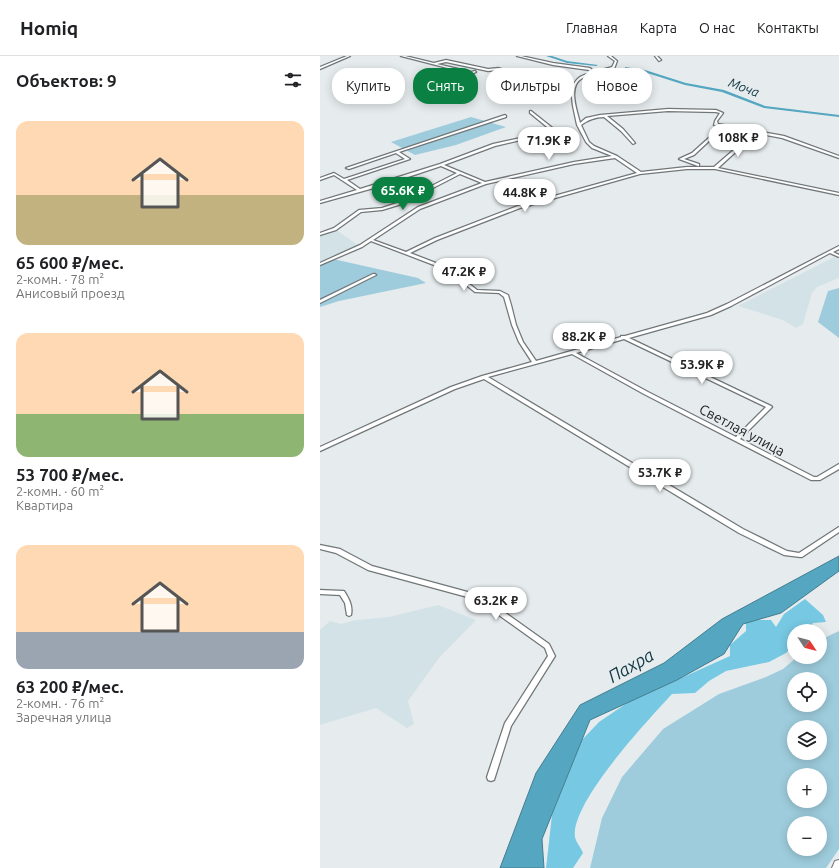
<!DOCTYPE html>
<html lang="ru">
<meta charset="utf-8">
<style>
body{margin:0;font-family:Ubuntu,sans-serif;background:#f6f6f6;color:#202124;height:100vh;display:flex;flex-direction:column;font-size:15px;white-space:nowrap}
*{box-sizing:border-box;margin:0}
p{font-size:13px;color:#757577}
.icon{flex:none;width:22px;height:22px;fill:none;stroke:currentColor;stroke-width:2;stroke-linecap:round;stroke-linejoin:round}
.map{position:relative;flex:1;overflow:hidden}
.side{display:flex;flex-direction:column;background:#fff;width:320px}
.side>*{flex:none}
.top-card{position:absolute;left:12px;top:12px;width:380px;height:36px;display:flex;gap:8px}
.needle{width:26px;rotate:126deg}
.tools{position:absolute;left:467px;top:568px;display:grid;gap:8px}
.tools a{display:grid;place-items:center;width:40px;height:40px;border-radius:50%;background:#fff;box-shadow:0 2px 10px #0003;font-size:20px}
.price{position:absolute;translate:-50% -34px;padding:0 9px;border-radius:14px;background:#fff;color:#222;font-size:13px;line-height:26px;filter:drop-shadow(0 1px 2px #0008)}
.price::after{content:'';position:absolute;left:50%;top:24px;width:12px;height:9px;margin-left:-6px;background:inherit;clip-path:polygon(0 0,100% 0,50% 100%)}
.price.selected{background:#0b8043;color:#fff}
ul{padding:0;list-style:none}
li{display:grid;align-content:center;gap:8px;height:212px;padding:0 16px}
li span{display:grid;place-items:center;height:124px;border-radius:12px;color:#555}
li>.icon{margin-inline-start:auto}
span .icon{width:72px;height:72px;fill:#fffc;stroke-width:1}
li b{font-size:17px}
h2{display:flex;justify-content:space-between;align-items:center;height:48px;padding:0 16px;font-size:17px}
.chip{padding:0 14px;border-radius:16px;background:#fff;box-shadow:0 2px 10px #0003;font-size:14px;line-height:36px}
.chip.selected{background:#0b8043;color:#fff}
header{display:flex;align-items:center;gap:24px;box-sizing:border-box;height:56px;padding:0 20px;background:#fff;border-bottom:1px solid #e0e0e0}
header strong{font-size:19px}
nav{display:flex;gap:22px;margin-inline-start:auto;font-size:14px}
main{display:flex;flex:1;min-height:0}
.map>svg:first-child{display:block}
</style>
<header>
<strong>Homiq</strong>
<nav><a>Главная</a><a>Карта</a><a>О нас</a><a>Контакты</a></nav>
</header>
<main>
<section class="side">
<h2>Объектов: 9<svg class="icon" aria-label="filters" viewBox="0 0 24 24"><path d="M4 7h16M4 17h16"/><circle cx="9" cy="7" r="2"/><circle cx="15" cy="17" r="2"/></svg></h2>
<ul>
<li><span style="background:linear-gradient(#ffd9b3 60%,#c2b280 0)"><svg class="icon" aria-label="home" viewBox="0 0 24 24"><path d="M3 11l9-7 9 7M6 9v11h12V9"/></svg></span><div><b>65 600 ₽/мес.</b><p>2-комн. · 78 m²</p><p>Анисовый проезд</p></div></li>
<li><span style="background:linear-gradient(#ffd9b3 65%,#8fb573 0)"><svg class="icon" aria-label="home" viewBox="0 0 24 24"><path d="M3 11l9-7 9 7M6 9v11h12V9"/></svg></span><div><b>53 700 ₽/мес.</b><p>2-комн. · 60 m²</p><p>Квартира</p></div></li>
<li><span style="background:linear-gradient(#ffd9b3 70%,#9aa5b1 0)"><svg class="icon" aria-label="home" viewBox="0 0 24 24"><path d="M3 11l9-7 9 7M6 9v11h12V9"/></svg></span><div><b>63 200 ₽/мес.</b><p>2-комн. · 76 m²</p><p>Заречная улица</p></div></li>
</ul>
</section>
<div class="map">
<svg width="519" height="812" viewBox="0 0 519 812">
<rect width="100%" height="100%" fill="#e6ecee"/>
<g fill="#d3e2e7">
<path d="M15,173l23,16 -38,18v-28z"/>
<path d="M514,201l5,2v19l-22,9 -5,6 -9,31 -7,4 -13,-8 -45,-14z"/>
<path d="M118,549l38,15 -37,38 -31,43 6,23 -7,4 -31,-20 -56,17v-95l10,-9 11,3 15,-4 33,-3z"/>
</g>
<g fill="#9eccdc" fill-rule="evenodd">
<path d="M151,61l35,10 -50,18 -41,10 -24,-13z"/>
<path d="M13,203l85,19 8,5 -87,18 -19,6v-42z"/>
<path d="M519,232v50l-21,-16 10,-31z"/>
<path d="M519,575v218l-13,19h-236l12,-50 20,-41 41,-48 56,-35 47,-17 17,-8 14,-12h23v-17zM474,623h26v26h-26zM474,671h26v26h-26zM474,719h26v26h-26zM474,767h26v26h-26z"/>
</g>
<path fill="#77c8e2" d="M485,543l18,16 3,7 -13,1 -4,8h-15v14l-8,8 -17,9 -43,9 -17,10 -14,12 -23,1c-23,25 -102,109 -97,143 1,5 6,11 8,16l-10,15h-27l6,-53 29,-74 18,-19 31,-21 100,-45v-11l16,-14v-8l11,-3h14l5,7 8,-13z"/>
<path fill="#55a6c0" stroke="#447d90" d="M519,500v15l-58,42 -38,11 -19,30 -47,26 -87,40 -48,119 2,29h-44l36,-95 44,-68 84,-42 58,-44z"/>
<g fill="none" stroke-linecap="round" stroke-linejoin="round">
<g fill="#55a6c0" fill-rule="evenodd">
<path d="M226,0h6l15,5 31,4 -2,1 -29,-3z"/>
<path d="M305,11l20,3 41,13 38,7 41,16 74,9v2l-75,-9 -42,-16 -37,-7 -41,-13 -19,-3z"/>
</g>
<g stroke="#717779" stroke-width="2.5">
<g id="minor">
<path d="M27,0h3l-30,13v-2z"/>
<path d="M81,0h4l29,7 12,-3 42,9 10,-1 73,21c6,-11 8,-13 20,-16l-2,-3 -36,-5 -36,-9h4l32,7 37,5 4,4 18,-5 3,-6 -7,-5h3l6,5 -3,8c-11,2 -24,4 -33,10 -13,8 -4,32 -1,44l6,-5 14,-3 68,-6 48,1 7,3 -6,8 1,3 66,12 55,20v2l-57,-20 -58,-11 -30,28 -10,4 15,5v2h-1l-19,-7 13,-6 29,-26 -7,-2 1,-4 5,-8 -4,-1 -48,-1 -61,5 16,13 12,14 -2,1 -12,-13 -17,-14c-9,0 -16,3 -23,8l8,17 5,4 23,10 24,16 46,-5h27l37,-32h1v2l-34,31 121,25v2l-124,-26h-28l-47,5 -120,34 -83,32 -27,13 39,15 28,22 23,1 8,4 3,10 5,20 7,17 13,19 85,-24v-1h4l82,-23 20,-9 112,-58v3l-6,3 6,3v2l-9,-4 -99,53 -20,9 -82,23 142,68 1,1 -32,32 74,38h3l22,-13v5l-19,11h-9l-167,-86 -72,-40 -84,23 255,152 44,22 12,2 40,-26v5l-37,25h-2l-16,-2 -45,-22 -255,-154 -29,10 -135,62v-4l131,-60 31,-11 50,-14 -13,-20 -7,-17 -8,-28 -5,-4 -24,-1 -28,-22 -76,-29 -9,6 -42,18v-2l40,-18 58,-38 64,-24 -22,-9 -58,30 -20,6 -21,2 -25,18 -16,5v-2l14,-5 25,-18 23,-2 18,-6 57,-29 -16,-7 -60,20 -61,17v-2l37,-11 -23,-15 -14,5v-2l14,-5 10,6 61,-20 -9,-6 -47,16 -3,-1 159,-53 1,1v1l-107,35 11,7 -63,21 13,9 80,-25 53,-20 59,-13 -22,-18v-2h1l24,19v2l-60,14 -51,19 41,17 89,-20 38,-6 -20,-8 -6,-6 -9,-17 -4,-19 -2,-16 -73,-20 -10,1 -42,-9 -9,2 34,8 4,-1 1,1 -5,2zM295,102l22,15 -119,33 -83,32 -29,14 -33,-12 47,-31 66,-25 88,-20zM304,283l142,68 -30,30 -88,-45 -72,-39z"/>
<path d="M335,0h2l4,4 -2,1z"/>
<path d="M53,218h2l1,1 -56,28v-3z"/>
<path d="M0,489l20,4 32,17 103,28 18,10 56,40 6,12 -44,70 -17,54 -3,1 -3,-1 -1,-3 18,-54 43,-67 -3,-8 -56,-40 -18,-10 -103,-28 -32,-17 -16,-4z"/>
<path d="M0,534l24,1c5,8 9,15 7,24l-2,1 -2,-1 -2,-12 -5,-8 -20,-1z"/>
</g>
</g>
<g stroke="#717779" stroke-width="2">
<path id="major" d="M519,804v8h-7l3,-7z"/>
</g>
<use href="#minor" fill="#fff" fill-rule="evenodd"/>
<use href="#major" fill="#fff" fill-rule="evenodd"/>
</g>
<g text-anchor="middle" stroke-width="4" stroke-linejoin="round" paint-order="stroke">
<g font-size="13" font-style="italic" fill="#113743" stroke="#e6ecee">
<text transform="translate(424 31) rotate(21)" y="5">Моча</text>
</g>
<g font-size="14" fill="#1c1e1f" stroke="#e6ecee">
<text transform="translate(422 374) rotate(28)" y="5">Светлая улица</text>
</g>
<g font-size="18" font-style="italic" fill="#113743" stroke="#e6ecee">
<text transform="translate(311 610) rotate(-30)" y="6">Пахра</text>
</g>
</g>
</svg>
<div class="tools">
<a><svg class="needle" viewBox="-14 -14 28 28"><path d="M0-13l5 13h-10z" fill="#e53935"/><path d="M0 13l5-13h-10z" fill="#757577"/></svg></a>
<a><svg class="icon" aria-label="locate" viewBox="0 0 24 24"><circle cx="12" cy="12" r="6"/><path d="M12 2v4M12 18v4M2 12h4M18 12h4"/></svg></a>
<a><svg class="icon" aria-label="layers" viewBox="0 0 24 24"><path d="M12 4l9 5-9 5-9-5zM3 14l9 5 9-5"/></svg></a>
<a>+</a>
<a>−</a>
</div>
<b class="price" style="left:418px;top:102px">108K ₽</b>
<b class="price" style="left:229px;top:105px">71.9K ₽</b>
<b class="price selected" style="left:83px;top:155px">65.6K ₽</b>
<b class="price" style="left:205px;top:157px">44.8K ₽</b>
<b class="price" style="left:144px;top:236px">47.2K ₽</b>
<b class="price" style="left:264px;top:301px">88.2K ₽</b>
<b class="price" style="left:382px;top:329px">53.9K ₽</b>
<b class="price" style="left:340px;top:437px">53.7K ₽</b>
<b class="price" style="left:176px;top:565px">63.2K ₽</b>
<div class="top-card">
<a class="chip">Купить</a>
<a class="chip selected">Снять</a>
<a class="chip">Фильтры</a>
<a class="chip">Новое</a>
</div>
</div>
</main>
